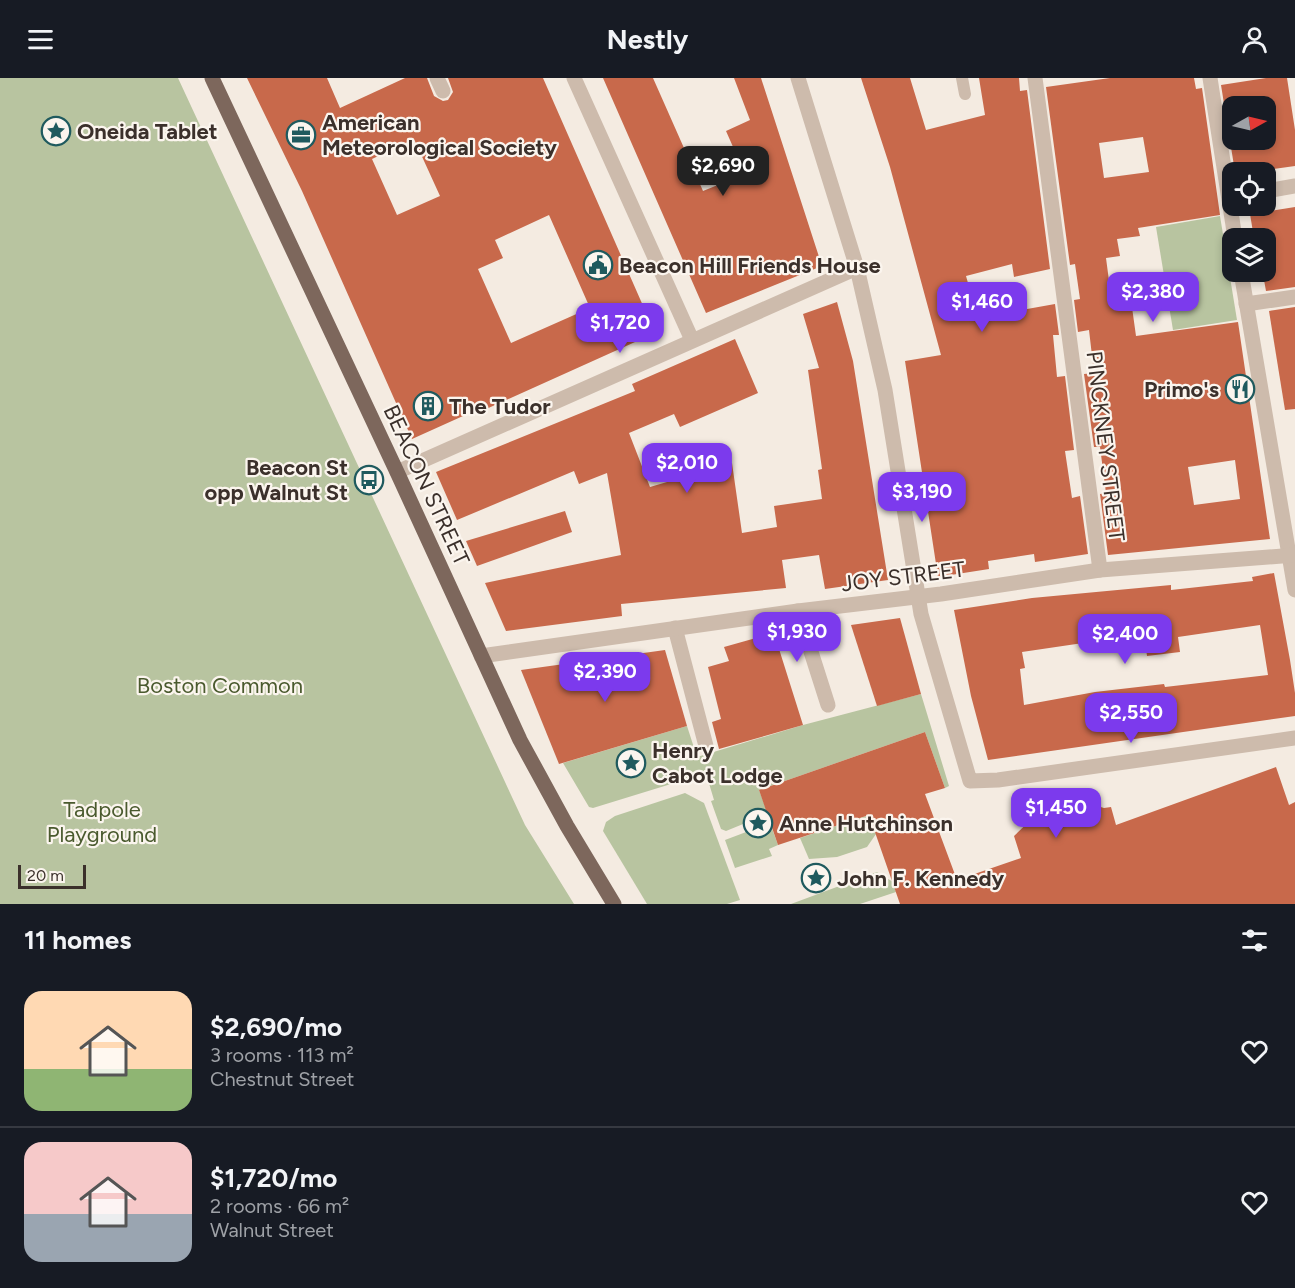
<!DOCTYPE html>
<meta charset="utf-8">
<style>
body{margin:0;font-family:Figtree,sans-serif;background:#20242c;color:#f1f3f6;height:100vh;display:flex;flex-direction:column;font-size:22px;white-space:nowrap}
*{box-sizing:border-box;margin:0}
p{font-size:20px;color:#9ea1a6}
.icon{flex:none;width:33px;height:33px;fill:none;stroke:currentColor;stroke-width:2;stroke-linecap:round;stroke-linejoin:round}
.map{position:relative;height:826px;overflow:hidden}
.side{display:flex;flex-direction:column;background:#171b24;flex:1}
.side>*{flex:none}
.needle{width:39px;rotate:82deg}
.buttons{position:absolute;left:1222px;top:18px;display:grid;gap:12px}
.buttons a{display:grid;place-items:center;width:54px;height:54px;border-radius:12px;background:#171b24;box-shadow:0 3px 9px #0003;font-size:30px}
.scale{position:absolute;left:18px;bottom:15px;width:68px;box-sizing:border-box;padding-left:6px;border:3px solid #3b302b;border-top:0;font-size:16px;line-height:21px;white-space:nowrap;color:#3b302b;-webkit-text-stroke:4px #fbf5ee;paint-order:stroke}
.price{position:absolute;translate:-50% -51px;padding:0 14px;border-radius:12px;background:#7c3aed;color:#fff;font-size:20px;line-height:39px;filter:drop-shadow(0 2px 3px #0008)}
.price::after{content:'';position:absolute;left:50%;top:36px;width:18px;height:14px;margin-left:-9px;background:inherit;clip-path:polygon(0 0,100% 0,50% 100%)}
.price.on{background:#222;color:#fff}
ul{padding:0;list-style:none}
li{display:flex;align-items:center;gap:18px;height:150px;padding:0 24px}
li+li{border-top:2px solid #363941}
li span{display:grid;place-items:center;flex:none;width:168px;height:120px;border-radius:18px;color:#555}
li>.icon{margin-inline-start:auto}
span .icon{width:72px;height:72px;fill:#fffc;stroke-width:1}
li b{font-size:26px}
h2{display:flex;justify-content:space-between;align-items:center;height:72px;padding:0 24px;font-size:26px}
header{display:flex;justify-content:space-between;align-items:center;height:78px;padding:0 24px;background:#171b24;font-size:27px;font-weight:700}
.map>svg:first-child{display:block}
</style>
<header><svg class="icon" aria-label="menu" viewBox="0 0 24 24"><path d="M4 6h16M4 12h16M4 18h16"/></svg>Nestly<svg class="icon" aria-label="person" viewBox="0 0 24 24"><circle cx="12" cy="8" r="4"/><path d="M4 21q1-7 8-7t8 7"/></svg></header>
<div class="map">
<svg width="1295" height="826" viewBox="0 0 1295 826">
<rect width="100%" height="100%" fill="#f4ebe1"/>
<g fill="#b8c4a0">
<path d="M0,0h178l347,747 49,79h-574z"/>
<path d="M1220,138l17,104 -64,10 -17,-103z"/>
<path d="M921,616l28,92 -4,2 -20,-56 -166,58 9,24 -42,17 -5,-2 -10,-28 3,-1 -6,-20 -11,-4 -104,32 -4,-1 -26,-44 124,-37 10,31 106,-32z"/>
<path d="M685,715l19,10 36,97 -13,4h-80l-44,-73 3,-9 9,-6z"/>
<path d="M869,737l7,19 -9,13 -30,10 -28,2 -9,-21z"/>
<path d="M770,745l8,22 -9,4 3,7 -37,12 -10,-28z"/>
<path d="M877,794l16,10 3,10 -36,12h-69z"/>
</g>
<g fill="#c8694b" fill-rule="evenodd">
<path d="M247,0h80l13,30 65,-30h22l7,18 9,5 5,-1 5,-8 -5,-14h95l112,255 -171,77 -1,-3 -71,32 -110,-248zM414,61l26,57 -43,19 -25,-56zM549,137l41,93 -79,35 -33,-74 25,-11 -8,-18z"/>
<path d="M603,0h50l50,113 42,-17 -19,-43 24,-11 -16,-42h27l61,188 -116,47z"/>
<path d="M861,0h49l16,52 59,-15 -6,-37h40l1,13 7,-1 23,179 -36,8 -2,-13 -46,12 12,42 77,-14 4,31h-6l4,42 8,-1 9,74 -9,1 7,47 8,-2 8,58 -53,8 -1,-8 -46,7 1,8 -51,8 -33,-216 36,-6 -51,-188z"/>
<path d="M1110,0h84l2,11 6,-1 18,127 -82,13 2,8 -23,3 3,17 -14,2 5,38 19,-3 6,43 102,-14 32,217 -162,16 -8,-61 6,-1 -6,-46h-6l-10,-73 10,-1 -5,-43 -11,2 -4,-32 6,-1 -5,-35 -5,1 -24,-178zM1143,59l6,35 -45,6 -5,-35zM1235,382l5,39 -46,6 -6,-38z"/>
<path d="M1266,0h21l8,52v36l-42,6h-18l-14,-87zM1233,28h33v34h-33z"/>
<path d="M1295,129v80l-29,4 -2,-11 -3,1 -2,-9h7v-34h-12l-4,-24z"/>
<path d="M837,224l16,59 35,219 -63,9 -6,-34 -37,5 4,28 -165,16 1,12 -116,15 -21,-48 136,-28 -14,-82 -28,11 -5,-13 -117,49 -21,-48 199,-81 -3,-7 103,-45 23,54 -78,34 -6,-13 -45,19 21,54 82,-24 10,70 35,-6 -3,-21 48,-7 -4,-29 4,-1 -14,-99 11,-2 -16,-54z"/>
<path d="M1295,229v102l-10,1 -16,-99z"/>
<path d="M565,433l7,21 -95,34 -11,-25z"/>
<path d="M1274,495l16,87 5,33v23l-307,44 -17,-64 -17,-86 78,-12 139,-13v5l82,-9 -1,-4zM1260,547l8,50 -103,12 -1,-3 -69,8 -71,13 -4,-36 5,-1 -3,-16 122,-18 3,22 33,-4 -2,-15z"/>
<path d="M900,540l21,76 -44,12 -26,-81z"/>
<path d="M774,555l29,92 -84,24 -7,-27 9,-3 -13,-52 21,-6 -5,-14z"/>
<path d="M665,572l22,76 -128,38 -38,-94z"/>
<path d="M925,654l20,56 -20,6 32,86 64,-22 -7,-22 27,-26 16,-8 21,-2 26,8 7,-1 5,18 160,-58 13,38 6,-3v102h-395l-31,-89 -91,30 -19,-55z"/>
</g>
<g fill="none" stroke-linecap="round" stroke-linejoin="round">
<path stroke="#cdbbac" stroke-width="12" d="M962,0l3,16"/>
<g stroke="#cdbbac" stroke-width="15">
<path d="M437,0l6,13"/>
<path d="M574,0l118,262"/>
<path d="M798,0l59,190 28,122 36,224 49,167 28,-1 297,-42"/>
<path d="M1035,0l65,492"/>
<path d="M1210,0l25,160"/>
<path d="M1266,113l29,-5"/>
<path d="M1241,194l54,318"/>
<path d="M1246,226l49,-7"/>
<path d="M397,394l460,-204"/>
<path d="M798,533l30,94"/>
<path d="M675,550l31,118"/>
<path d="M481,578l317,-45 143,-17 159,-24 195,-15"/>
</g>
<path stroke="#7d675c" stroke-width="15" d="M212,0l185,394 123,268 47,86 47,78"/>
</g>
<defs>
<g id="sight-ring" transform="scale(1.5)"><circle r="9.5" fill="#fbf5ee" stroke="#1f5a5e" stroke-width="1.5"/><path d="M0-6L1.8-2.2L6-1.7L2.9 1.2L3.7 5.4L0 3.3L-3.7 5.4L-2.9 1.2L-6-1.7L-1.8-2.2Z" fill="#1f5a5e"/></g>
<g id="office-ring" transform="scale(1.5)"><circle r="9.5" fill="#fbf5ee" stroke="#1f5a5e" stroke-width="1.5"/><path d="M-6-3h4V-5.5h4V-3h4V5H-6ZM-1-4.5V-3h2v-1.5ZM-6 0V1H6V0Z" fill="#1f5a5e"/></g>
<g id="civic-ring" transform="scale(1.5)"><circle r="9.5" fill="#fbf5ee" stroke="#1f5a5e" stroke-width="1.5"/><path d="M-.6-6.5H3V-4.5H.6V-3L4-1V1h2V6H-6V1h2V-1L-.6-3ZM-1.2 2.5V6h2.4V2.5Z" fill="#1f5a5e"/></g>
<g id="restaurant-ring" transform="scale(1.5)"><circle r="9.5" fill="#fbf5ee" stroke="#1f5a5e" stroke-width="1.5"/><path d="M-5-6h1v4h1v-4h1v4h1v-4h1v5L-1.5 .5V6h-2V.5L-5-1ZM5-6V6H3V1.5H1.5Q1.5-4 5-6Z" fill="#1f5a5e"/></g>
<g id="building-ring" transform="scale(1.5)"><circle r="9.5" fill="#fbf5ee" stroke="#1f5a5e" stroke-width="1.5"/><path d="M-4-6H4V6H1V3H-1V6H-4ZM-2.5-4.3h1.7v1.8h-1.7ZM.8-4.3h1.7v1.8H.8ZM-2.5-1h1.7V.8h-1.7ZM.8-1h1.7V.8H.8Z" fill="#1f5a5e"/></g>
<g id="bus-ring" transform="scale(1.5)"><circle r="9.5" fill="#fbf5ee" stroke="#1f5a5e" stroke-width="1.5"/><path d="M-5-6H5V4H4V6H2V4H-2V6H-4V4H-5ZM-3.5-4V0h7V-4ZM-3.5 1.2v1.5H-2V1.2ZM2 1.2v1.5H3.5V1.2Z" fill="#1f5a5e"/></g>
</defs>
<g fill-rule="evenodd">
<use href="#sight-ring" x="56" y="53"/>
<use href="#office-ring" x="301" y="57"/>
<use href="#civic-ring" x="598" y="187"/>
<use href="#restaurant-ring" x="1240" y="311"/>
<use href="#building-ring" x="428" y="328"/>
<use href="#bus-ring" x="369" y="402"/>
<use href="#sight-ring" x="631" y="685"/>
<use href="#sight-ring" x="758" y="745"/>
<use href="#sight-ring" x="816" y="800"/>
</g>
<g text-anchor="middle" stroke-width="4.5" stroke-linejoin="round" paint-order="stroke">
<g font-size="22" font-weight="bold" fill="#3b302b" stroke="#fbf5ee" text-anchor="start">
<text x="322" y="52">American<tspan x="322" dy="25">Meteorological Society</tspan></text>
<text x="77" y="61">Oneida Tablet</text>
<text x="619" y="195">Beacon Hill Friends House</text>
<text x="1219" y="319" text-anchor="end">Primo's</text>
<text x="449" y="336">The Tudor</text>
<text x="348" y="397" text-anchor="end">Beacon St<tspan x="348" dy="25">opp Walnut St</tspan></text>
<text x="652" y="680">Henry<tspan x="652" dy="25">Cabot Lodge</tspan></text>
<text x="779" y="753">Anne Hutchinson</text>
<text x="837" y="808">John F. Kennedy</text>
</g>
<g font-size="22" fill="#3b302b" stroke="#fbf5ee">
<text transform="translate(1106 368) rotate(83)" y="8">PINCKNEY STREET</text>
<text transform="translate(427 407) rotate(65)" y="8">BEACON STREET</text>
<text transform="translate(903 498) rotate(-7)" y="8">JOY STREET</text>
</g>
<g font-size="22" fill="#4a5a2e" stroke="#fbf5ee">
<text x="220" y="615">Boston Common</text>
<text x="102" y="739">Tadpole<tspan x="102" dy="25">Playground</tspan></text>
</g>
</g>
</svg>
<div class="buttons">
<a><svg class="needle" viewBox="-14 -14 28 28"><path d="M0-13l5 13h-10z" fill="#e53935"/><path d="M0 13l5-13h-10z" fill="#9ea1a6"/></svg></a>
<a><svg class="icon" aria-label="locate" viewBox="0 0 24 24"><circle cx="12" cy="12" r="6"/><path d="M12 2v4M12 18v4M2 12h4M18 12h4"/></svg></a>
<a><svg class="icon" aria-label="layers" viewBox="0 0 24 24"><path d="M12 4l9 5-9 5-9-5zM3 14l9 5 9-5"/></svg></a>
</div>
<div class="scale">20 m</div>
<b class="price on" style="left:723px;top:119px">$2,690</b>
<b class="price" style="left:1153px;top:245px">$2,380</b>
<b class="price" style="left:982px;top:255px">$1,460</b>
<b class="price" style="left:620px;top:276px">$1,720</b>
<b class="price" style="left:687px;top:416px">$2,010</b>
<b class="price" style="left:922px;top:445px">$3,190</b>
<b class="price" style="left:797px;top:585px">$1,930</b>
<b class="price" style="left:1125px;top:587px">$2,400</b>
<b class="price" style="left:605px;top:625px">$2,390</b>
<b class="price" style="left:1131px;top:666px">$2,550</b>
<b class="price" style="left:1056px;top:761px">$1,450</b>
</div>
<section class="side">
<h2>11 homes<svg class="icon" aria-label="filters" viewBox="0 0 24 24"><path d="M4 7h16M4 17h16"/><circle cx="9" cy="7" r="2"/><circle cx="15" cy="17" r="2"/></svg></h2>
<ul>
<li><span style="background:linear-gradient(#ffd9b3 65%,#8fb573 0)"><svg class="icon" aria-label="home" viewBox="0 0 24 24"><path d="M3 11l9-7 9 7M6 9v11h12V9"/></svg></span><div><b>$2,690/mo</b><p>3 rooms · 113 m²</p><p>Chestnut Street</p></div><svg class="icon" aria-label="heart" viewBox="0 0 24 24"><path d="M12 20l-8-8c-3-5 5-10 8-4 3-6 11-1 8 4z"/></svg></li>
<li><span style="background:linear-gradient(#f6c9c9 60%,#9aa5b1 0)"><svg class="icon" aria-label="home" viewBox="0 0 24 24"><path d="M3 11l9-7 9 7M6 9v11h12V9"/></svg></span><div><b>$1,720/mo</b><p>2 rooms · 66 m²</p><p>Walnut Street</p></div><svg class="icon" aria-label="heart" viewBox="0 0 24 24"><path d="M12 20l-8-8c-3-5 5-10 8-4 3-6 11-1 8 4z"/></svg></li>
</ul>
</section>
